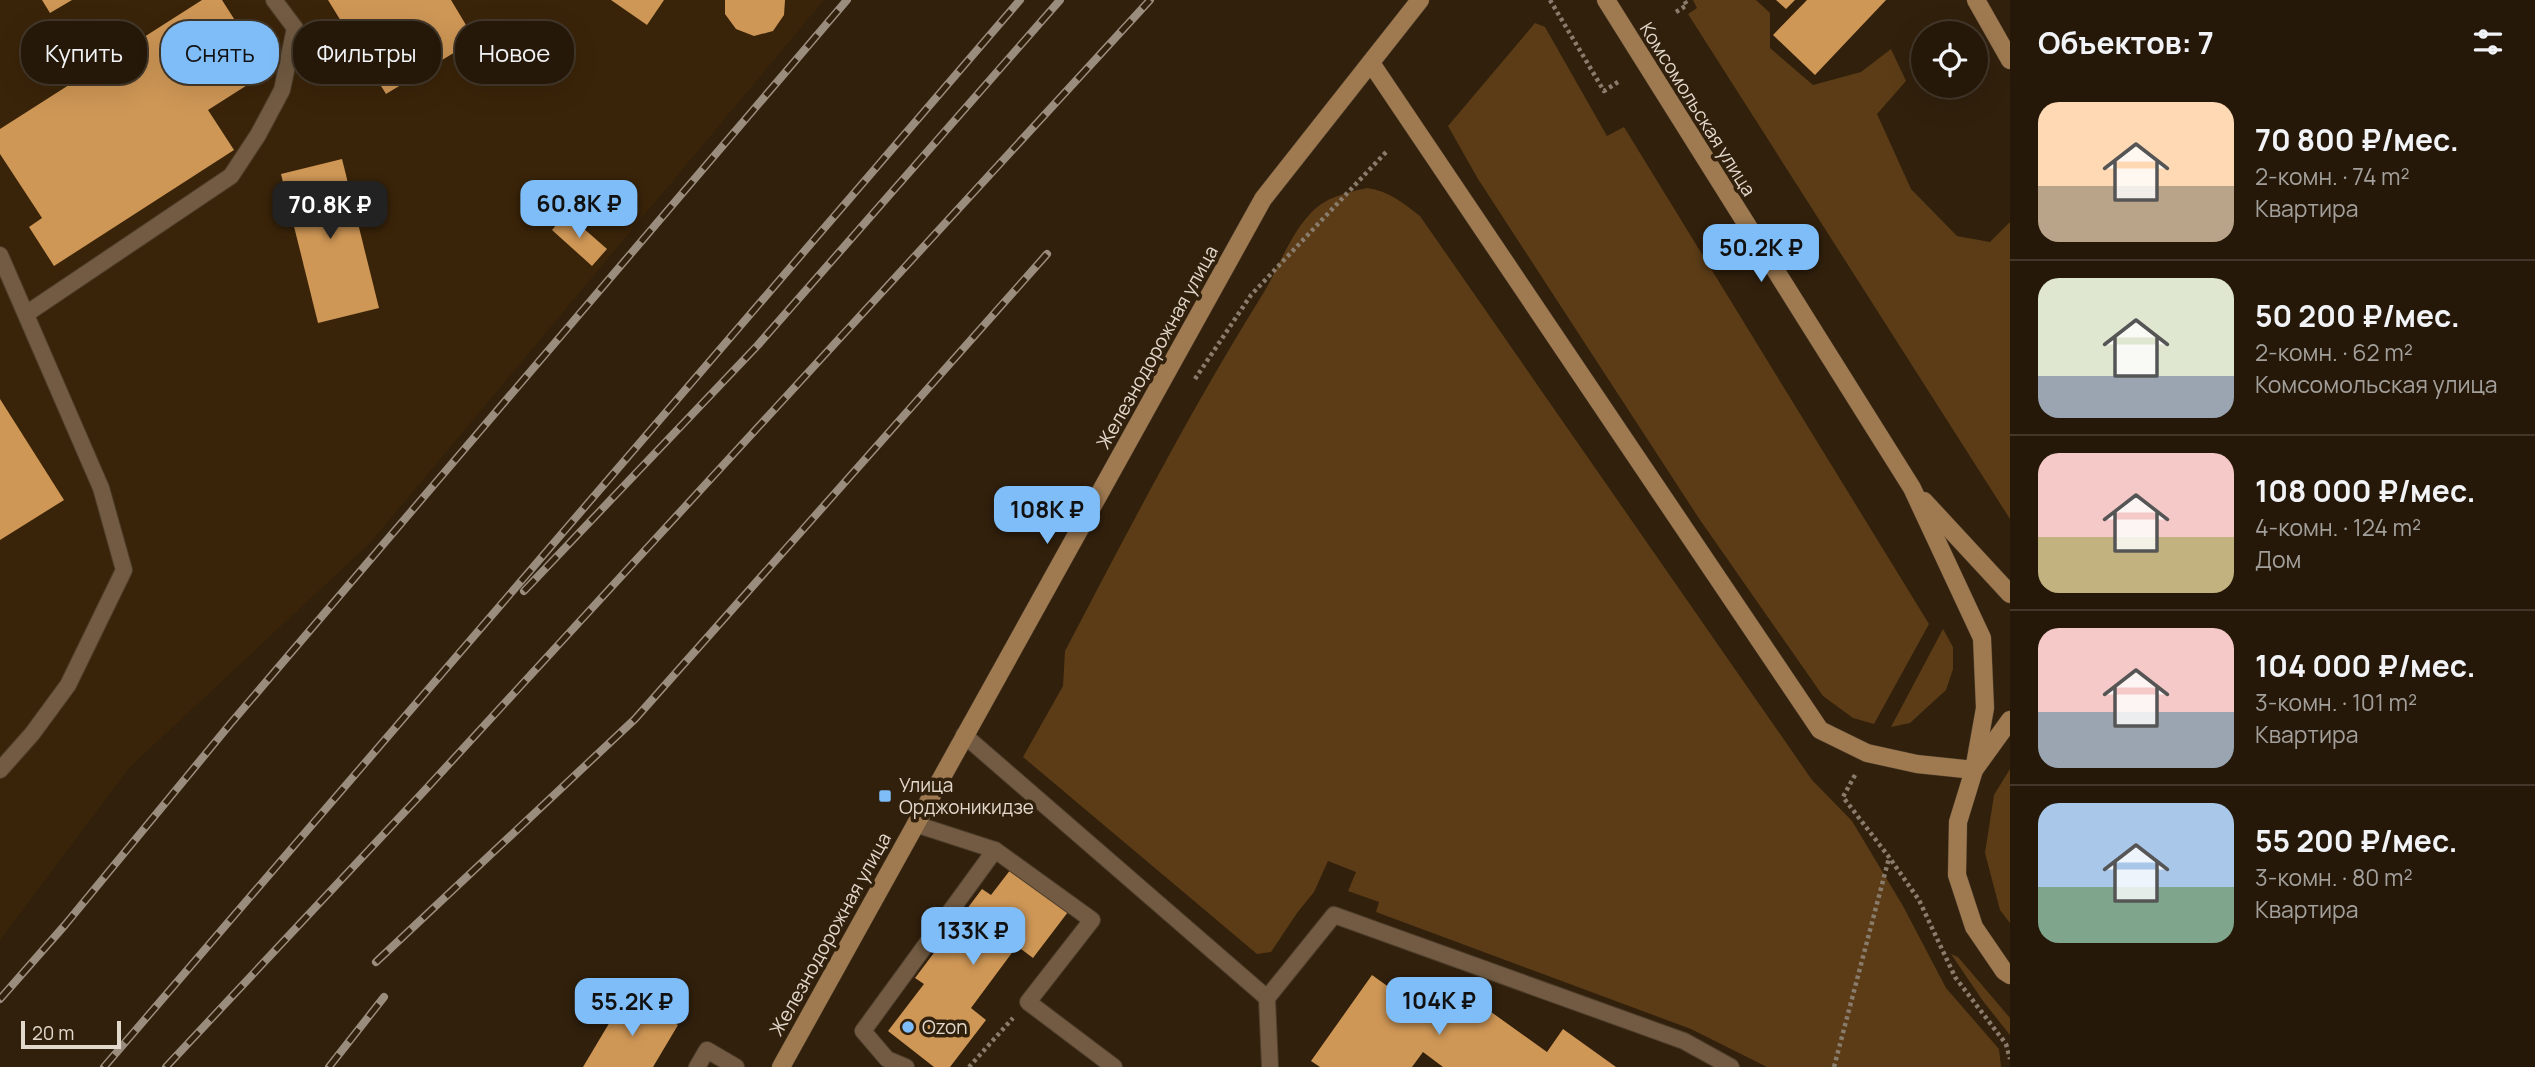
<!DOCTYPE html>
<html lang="ru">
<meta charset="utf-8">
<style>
body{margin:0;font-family:Manrope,sans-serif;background:#312517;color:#f1f3f6;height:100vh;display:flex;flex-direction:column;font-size:26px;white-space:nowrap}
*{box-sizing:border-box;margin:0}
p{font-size:23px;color:#a3a09c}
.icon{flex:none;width:38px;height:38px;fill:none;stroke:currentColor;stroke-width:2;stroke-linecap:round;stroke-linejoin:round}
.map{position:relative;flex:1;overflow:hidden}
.panel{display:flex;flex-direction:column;background:#251809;width:525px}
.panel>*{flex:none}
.hud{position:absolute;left:21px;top:21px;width:665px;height:63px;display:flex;gap:14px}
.tools{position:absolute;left:1911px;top:21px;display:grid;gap:14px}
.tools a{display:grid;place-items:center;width:77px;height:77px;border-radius:50%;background:#251809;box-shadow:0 7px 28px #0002,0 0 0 2px #42372a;font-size:35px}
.scale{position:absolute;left:21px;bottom:18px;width:100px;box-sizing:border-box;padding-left:7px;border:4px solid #e3d8cc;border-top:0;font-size:19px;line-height:24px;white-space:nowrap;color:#e3d8cc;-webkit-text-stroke:5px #31200c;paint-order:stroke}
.price{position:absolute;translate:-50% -60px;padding:0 16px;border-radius:14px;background:#7fbdf9;color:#111;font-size:23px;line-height:46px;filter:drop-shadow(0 2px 4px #0008)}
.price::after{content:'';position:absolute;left:50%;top:42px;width:21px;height:16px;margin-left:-10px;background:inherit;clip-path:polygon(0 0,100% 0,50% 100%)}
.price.selected{background:#222;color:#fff}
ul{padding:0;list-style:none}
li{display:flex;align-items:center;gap:21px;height:175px;padding:0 28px}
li+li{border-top:2px solid #42372a}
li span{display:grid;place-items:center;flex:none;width:196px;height:140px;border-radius:21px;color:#555}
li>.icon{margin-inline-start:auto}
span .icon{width:84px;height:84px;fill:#fffc;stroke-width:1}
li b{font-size:30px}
h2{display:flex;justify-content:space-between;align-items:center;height:84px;padding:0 28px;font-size:30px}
.pill{padding:0 24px;border-radius:28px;background:#251809;box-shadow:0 7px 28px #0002,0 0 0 2px #42372a;font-size:24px;line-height:63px}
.pill.selected{background:#7fbdf9;color:#111}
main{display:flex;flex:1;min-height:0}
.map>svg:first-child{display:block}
</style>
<main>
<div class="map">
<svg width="2010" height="1067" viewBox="0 0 2010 1067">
<rect width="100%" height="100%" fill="#31200c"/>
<path fill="#3a2409" d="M0,0h824l-453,542 -242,226 -129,172z"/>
<g fill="#5b3c17">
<path d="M1693,0h63l14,13v35l43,37 48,-13 30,-23 15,32 -29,33 34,75 46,47 33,6 20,-20v297l-322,-505 9,-6z"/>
<path d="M1535,23l10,4 62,109 17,-9 305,497 -55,100 -21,-6 -30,-22 -125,-179 -220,-338 -30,-53z"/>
<path d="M1367,188c22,3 36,15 53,28l392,564 40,41 51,85 43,82 53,61 2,18h-234l-76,-38 -315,-117 3,-10 -31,-11 8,-19 -28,-11 -14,31 -17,21 -26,39 -14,2 -234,-197 40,-71 2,-35c63,-120 125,-240 196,-354 17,-27 28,-61 49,-83 15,-17 36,-21 57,-26z"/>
<path d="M1943,629l10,18v22l-7,21 -36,33 -19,4z"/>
<path d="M2010,769v154l-10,-13 -15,-57 9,-58z"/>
<path d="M1951,954l7,3 52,61v17l-27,-34z"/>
</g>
<g fill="#cf9756">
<path d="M42,0h30l-22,13z"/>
<path d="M202,0h20l46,72 -60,38 26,40 -180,116 -25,-39 13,-9 -42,-64v-25z"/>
<path d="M328,0h123l24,40 -89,54z"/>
<path d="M611,0h53l-17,25z"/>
<path d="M725,0h60l-1,15 -11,16 -19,5 -18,-7 -11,-15z"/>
<path d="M1776,0h19l-9,9z"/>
<path d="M1807,0h79l-71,75 -42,-40z"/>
<path d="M342,159l37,149 -61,15 -37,-149z"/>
<path d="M566,213l41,36 -15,17 -40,-36z"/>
<path d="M0,399l64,101 -64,40z"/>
<path d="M1011,869l57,43 -35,46 -16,-12 -46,62 15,12 -36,47h-16l-46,-36 36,-47 -9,-6 67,-89 9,6z"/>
<path d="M1372,975l64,46 23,-32 88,63 16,-23 53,38h-173l-20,-15 -11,15h-92l-9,-6z"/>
<path d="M626,995l52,30 -25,42h-70z"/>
</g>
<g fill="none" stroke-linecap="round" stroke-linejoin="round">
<g stroke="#4d3d2b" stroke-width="18">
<g id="lane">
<path d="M0,255l101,233 23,82 -56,115 -36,49 -32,36"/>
<path d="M26,314l205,-138 27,-41 24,-45 13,-62 -21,-28"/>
<path d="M964,735l303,263 3,69"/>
<path d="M915,824l80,26 97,70 -64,82 86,65"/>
<path d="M1267,998l67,-83 350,126 47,26"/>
<path d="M697,1067l10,-17 29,17"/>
<path d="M906,1067l-19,-8 -24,-28 132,-181"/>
</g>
</g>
<g stroke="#4d3d2b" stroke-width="19">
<g id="secondary">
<path d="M1606,0l306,488 70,150 3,70 -11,62"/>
<path d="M1976,0l34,60"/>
<path d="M1371,63l449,667 47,23 50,11 57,6"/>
<path d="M1924,501l86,93"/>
<path d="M2010,720l-36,50 -16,52 -1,53 17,52 30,44 6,4"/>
<path d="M781,1067l482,-868 157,-199"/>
</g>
</g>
<g stroke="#8a7c6c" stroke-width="4.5" stroke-dasharray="3.5 3.5" stroke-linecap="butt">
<path d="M1550,0l54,91 14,-9"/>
<path d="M1676,12l11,-7 -3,-5"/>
<path d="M1195,379l56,-84 137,-145"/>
<path d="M1855,775l-12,22 46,60 30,43 36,77 51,67 4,15"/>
<path d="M969,1067l44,-49"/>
<path d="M1834,1067l55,-209"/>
</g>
<use href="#lane" stroke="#725b42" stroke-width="16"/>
<use href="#secondary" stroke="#9f7a51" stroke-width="18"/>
<g stroke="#9b8d7e" stroke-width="8">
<g id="rail">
<path d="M524,591l234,-246 302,-345"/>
<path d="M376,962l259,-243 412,-465"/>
<path d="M0,999l65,-74 166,-202 616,-723"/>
<path d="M104,1067l916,-1067"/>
<path d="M166,1067l260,-278 724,-789"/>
<path d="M329,1067l55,-70"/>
</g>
</g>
<use href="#rail" stroke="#31200c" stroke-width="5" stroke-dasharray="16" stroke-linecap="butt"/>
</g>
<g fill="#7fbdf9" stroke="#31200c" stroke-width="2.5">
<rect x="878" y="789" width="14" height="14" rx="3.5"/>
<circle cx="908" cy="1027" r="7"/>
</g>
<g text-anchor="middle" stroke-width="7" stroke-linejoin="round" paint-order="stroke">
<g font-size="19" fill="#e3d8cc" stroke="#31200c">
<text transform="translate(1698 109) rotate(58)" y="7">Комсомольская улица</text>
<text transform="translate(1157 347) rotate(-61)" y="7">Железнодорожная улица</text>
<text transform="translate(830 934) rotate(-61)" y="7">Железнодорожная улица</text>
</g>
<g font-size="19" fill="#e3d8cc" stroke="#31200c" text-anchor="start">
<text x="899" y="792">Улица<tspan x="899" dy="22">Орджоникидзе</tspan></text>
<text x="922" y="1034">Ozon</text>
</g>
</g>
</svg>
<div class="tools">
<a><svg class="icon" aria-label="locate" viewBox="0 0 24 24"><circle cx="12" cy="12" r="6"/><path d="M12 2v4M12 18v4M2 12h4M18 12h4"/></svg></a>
</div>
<div class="scale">20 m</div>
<b class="price" style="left:579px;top:240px">60.8K ₽</b>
<b class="price selected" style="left:330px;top:241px">70.8K ₽</b>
<b class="price" style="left:1761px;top:284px">50.2K ₽</b>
<b class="price" style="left:1047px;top:546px">108K ₽</b>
<b class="price" style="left:973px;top:967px">133K ₽</b>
<b class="price" style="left:1439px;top:1037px">104K ₽</b>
<b class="price" style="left:632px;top:1038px">55.2K ₽</b>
<div class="hud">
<a class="pill">Купить</a>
<a class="pill selected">Снять</a>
<a class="pill">Фильтры</a>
<a class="pill">Новое</a>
</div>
</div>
<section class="panel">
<h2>Объектов: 7<svg class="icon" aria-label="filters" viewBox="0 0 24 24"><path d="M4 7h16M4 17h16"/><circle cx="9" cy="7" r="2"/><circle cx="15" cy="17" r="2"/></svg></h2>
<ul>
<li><span style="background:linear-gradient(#ffd9b3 60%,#b9a48a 0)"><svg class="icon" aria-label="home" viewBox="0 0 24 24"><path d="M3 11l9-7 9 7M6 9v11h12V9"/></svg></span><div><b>70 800 ₽/мес.</b><p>2-комн. · 74 m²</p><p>Квартира</p></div></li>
<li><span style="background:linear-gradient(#dfe7d0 70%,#9aa5b1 0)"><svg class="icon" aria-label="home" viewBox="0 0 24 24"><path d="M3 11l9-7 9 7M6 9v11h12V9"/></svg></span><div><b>50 200 ₽/мес.</b><p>2-комн. · 62 m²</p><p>Комсомольская улица</p></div></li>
<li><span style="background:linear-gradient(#f6c9c9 60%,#c2b280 0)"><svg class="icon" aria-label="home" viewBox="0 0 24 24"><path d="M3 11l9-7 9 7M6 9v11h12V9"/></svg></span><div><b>108 000 ₽/мес.</b><p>4-комн. · 124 m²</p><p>Дом</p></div></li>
<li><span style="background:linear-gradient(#f6c9c9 60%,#9aa5b1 0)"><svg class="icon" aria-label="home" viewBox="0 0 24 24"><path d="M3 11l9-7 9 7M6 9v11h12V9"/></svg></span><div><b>104 000 ₽/мес.</b><p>3-комн. · 101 m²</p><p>Квартира</p></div></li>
<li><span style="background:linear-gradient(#a9c7e8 60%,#7fa58c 0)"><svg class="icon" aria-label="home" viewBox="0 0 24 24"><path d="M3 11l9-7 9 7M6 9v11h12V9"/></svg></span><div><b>55 200 ₽/мес.</b><p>3-комн. · 80 m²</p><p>Квартира</p></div></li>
</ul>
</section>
</main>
